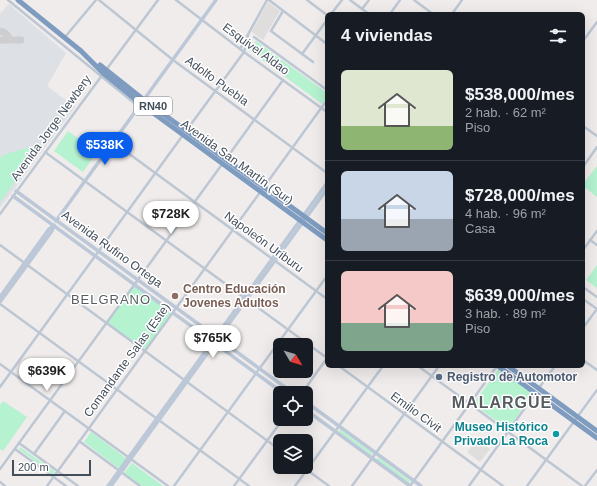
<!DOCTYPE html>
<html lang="es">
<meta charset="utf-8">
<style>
body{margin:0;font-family:Arial,sans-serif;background:#20242c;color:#f1f3f6;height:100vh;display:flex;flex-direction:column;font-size:15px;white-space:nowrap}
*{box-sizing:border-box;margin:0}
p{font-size:13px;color:#9ea1a6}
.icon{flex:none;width:22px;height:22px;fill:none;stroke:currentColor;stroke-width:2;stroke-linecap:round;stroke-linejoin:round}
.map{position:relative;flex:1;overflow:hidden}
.panel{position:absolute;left:325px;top:12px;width:260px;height:356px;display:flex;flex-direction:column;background:#171b24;border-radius:6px;box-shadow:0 4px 16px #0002}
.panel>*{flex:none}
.needle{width:26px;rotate:128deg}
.buttons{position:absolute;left:273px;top:338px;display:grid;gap:8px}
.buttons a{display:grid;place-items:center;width:40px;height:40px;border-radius:6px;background:#171b24;box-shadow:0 4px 16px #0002;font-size:20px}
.scale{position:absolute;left:12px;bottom:10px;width:79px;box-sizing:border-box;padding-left:4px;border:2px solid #434e5b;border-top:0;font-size:11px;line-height:14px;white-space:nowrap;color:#434e5b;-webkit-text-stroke:3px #fff;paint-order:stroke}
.price{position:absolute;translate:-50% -34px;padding:0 9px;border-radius:14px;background:#fff;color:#222;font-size:13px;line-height:26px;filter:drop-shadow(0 1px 2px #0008)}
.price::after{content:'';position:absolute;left:50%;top:24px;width:12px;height:9px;margin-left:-6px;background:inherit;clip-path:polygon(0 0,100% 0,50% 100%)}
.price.on{background:#095fec;color:#fff}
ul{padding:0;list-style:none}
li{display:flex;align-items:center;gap:12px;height:100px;padding:0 16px}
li+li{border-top:1px solid #363941}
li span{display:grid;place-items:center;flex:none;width:112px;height:80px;border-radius:6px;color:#555}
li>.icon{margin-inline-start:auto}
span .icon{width:48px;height:48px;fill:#fffc;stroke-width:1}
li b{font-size:17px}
h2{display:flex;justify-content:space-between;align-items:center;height:48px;padding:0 16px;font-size:17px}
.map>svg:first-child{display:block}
</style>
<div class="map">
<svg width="597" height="486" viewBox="0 0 597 486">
<rect width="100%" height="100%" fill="#efeceb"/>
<g fill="#e0dddd">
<path d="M268,2l12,9 -17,29 -10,-7 -1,-2z"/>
<path d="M477,440l13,9 -10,13 -13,-10z"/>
</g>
<path fill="#dde0e4" d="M9,4l57,49 -19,33 28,21 -75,101v-194z"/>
<g fill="#b4f2d0">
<path d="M256,41l71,52v4l-5,7 -73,-54z"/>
<path d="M68,131l29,21 -14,20 -29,-21z"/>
<path d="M43,143l-43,59v-43l3,-4z"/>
<path d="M597,166v31l-14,-11v-2z"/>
<path d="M597,265v23l-11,-8z"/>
<path d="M134,285l38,28 -28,38 -38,-28z"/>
<path d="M499,369l34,25 -25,35 -35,-25z"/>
<path d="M3,401l24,16 -24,34 -3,-2v-44z"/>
<path d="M339,430h2l31,23 1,2h-2l-32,-23z"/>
<path d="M91,432l36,27 -7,10 -36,-27z"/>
<path d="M20,447l34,24 1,2 -3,1 -32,-24 -1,-1z"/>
<path d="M377,458h2l31,23v2h-1l-32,-23z"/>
<path d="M132,463l31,23h-21l-18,-13z"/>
</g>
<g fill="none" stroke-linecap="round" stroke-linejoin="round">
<g stroke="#ceced1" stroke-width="7">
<path d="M0,31c4,0 8,4 9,7l-2,2"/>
<path d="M0,40h21"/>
</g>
<g stroke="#bdc7d3" stroke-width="2.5">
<path d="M8,0l131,107"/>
<path d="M99,0l74,60 154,113"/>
<path d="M176,0l68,52 83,60"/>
<path d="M269,0l58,44"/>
<path d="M307,0l20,15"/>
<path d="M350,0l19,14"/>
<path d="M414,0l19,14"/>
<path d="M362,9l7,-9"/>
<path d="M283,11l-12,20 42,31"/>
<path d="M331,14l11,-14"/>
<path d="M390,14l10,-14"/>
<path d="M452,14l10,-14"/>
<path d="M65,37l31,-37"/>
<path d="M254,37l73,53"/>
<path d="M583,41l14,-19"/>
<path d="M240,49l27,-49"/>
<path d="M302,54l25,-34"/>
<path d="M106,70l52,-70"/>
<path d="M583,126l14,10"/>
<path d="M186,131l58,-79 1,-4 3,-13"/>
<path d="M113,142l214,157"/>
<path d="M45,152l282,206"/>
<path d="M226,159l57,-79"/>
<path d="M583,167l14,-20"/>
<path d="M0,214l103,-140"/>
<path d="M590,240l7,5"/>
<path d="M0,245l280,205"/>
<path d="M583,250l14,-19"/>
<path d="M583,287l14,10"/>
<path d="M583,299l14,10 -14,19"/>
<path d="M0,304l249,182"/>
<path d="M583,360l14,10"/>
<path d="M0,364l168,122"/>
<path d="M339,366l164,120"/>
<path d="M418,366l164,120"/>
<path d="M0,387l183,-252"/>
<path d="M539,388l16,-22"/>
<path d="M302,393l25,-35"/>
<path d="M79,441l61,45"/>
<path d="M19,443l59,43"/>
<path d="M15,449l51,37"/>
<path d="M34,454l31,-43"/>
<path d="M303,467l26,19"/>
<path d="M0,469l223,-306"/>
<path d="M0,482l5,4"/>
<path d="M47,486l280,-386"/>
<path d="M174,486l153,-210"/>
<path d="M234,486l49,-67"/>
<path d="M295,486l88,-120"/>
<path d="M352,486l87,-120"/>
<path d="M410,486l87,-120"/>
<path d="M469,486l66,-92"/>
<path d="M527,486l70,-96"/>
<path d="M585,486l12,-16"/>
</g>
<g stroke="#bcc8d7" stroke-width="3.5">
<path d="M16,191l277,202"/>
<path d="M13,196l270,197"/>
<path d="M56,221l160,-221"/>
<path d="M0,297l49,-68 5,-4 -2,6 -52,71"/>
<path d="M306,402l115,84"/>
<path d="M306,410l104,76"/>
<path d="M108,486l219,-303"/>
<path d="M111,486l216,-297"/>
</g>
<g stroke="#7e9bc0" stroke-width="5">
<path d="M18,0l47,38 16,13 22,22 38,31 186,136"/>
<path d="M100,65l44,35 183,133"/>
<path d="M498,366l99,72"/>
<path d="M508,366l89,65"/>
</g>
</g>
<circle fill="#8d6e63" stroke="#fff" stroke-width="1.5" cx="175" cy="296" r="4"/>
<circle fill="#5c6f8a" stroke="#fff" stroke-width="1.5" cx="439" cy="377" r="4"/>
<circle fill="#0f9aa8" stroke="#fff" stroke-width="1.5" cx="556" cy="434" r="4"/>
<g text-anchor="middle" stroke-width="3" stroke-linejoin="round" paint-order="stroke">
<rect fill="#fff" stroke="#7b838c" stroke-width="1" x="134" y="97" width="38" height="18" rx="3"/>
<g font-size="11" font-weight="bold" fill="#434e5b">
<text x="153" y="110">RN40</text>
</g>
<g font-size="12" fill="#434e5b" stroke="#fff">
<text transform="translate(256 49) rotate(36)" y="4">Esquivel Aldao</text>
<text transform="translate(217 81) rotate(36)" y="4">Adolfo Puebla</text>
<text transform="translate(51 128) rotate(-54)" y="4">Avenida Jorge Newbery</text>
<text transform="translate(237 162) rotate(36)" y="4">Avenida San Martín (Sur)</text>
<text transform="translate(264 242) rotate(36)" y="4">Napoleón Uriburu</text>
<text transform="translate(112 249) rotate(36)" y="4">Avenida Rufino Ortega</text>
<text transform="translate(127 360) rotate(-54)" y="4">Comandante Salas (Este)</text>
<text transform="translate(416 412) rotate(36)" y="4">Emilio Civit</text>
</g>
<g font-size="12" font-weight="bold" fill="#785e54" stroke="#fff" text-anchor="start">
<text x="183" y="293">Centro Educación<tspan x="183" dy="14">Jovenes Adultos</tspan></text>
</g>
<g font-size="12" font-weight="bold" fill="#4e5e75" stroke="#fff" text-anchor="start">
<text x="447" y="381">Registro de Automotor</text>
</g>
<g font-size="12" font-weight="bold" fill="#0d838f" stroke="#fff" text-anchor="end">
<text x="548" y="431">Museo Histórico<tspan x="548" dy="14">Privado La Roca</tspan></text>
</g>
<g font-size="13" letter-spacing="1" fill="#585c61" stroke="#fff">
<text x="111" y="304">BELGRANO</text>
</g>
<g font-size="16" font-weight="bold" letter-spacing="1" fill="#585c61" stroke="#fff">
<text x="502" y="408">MALARGÜE</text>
</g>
</g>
</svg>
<div class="buttons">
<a><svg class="needle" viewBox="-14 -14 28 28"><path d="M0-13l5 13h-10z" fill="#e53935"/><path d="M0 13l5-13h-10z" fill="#9ea1a6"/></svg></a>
<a><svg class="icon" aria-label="locate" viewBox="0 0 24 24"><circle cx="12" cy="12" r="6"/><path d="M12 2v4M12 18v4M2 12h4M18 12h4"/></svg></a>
<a><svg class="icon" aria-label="layers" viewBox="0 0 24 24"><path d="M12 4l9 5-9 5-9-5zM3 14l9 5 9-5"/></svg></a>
</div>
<div class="scale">200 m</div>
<b class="price on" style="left:105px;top:166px">$538K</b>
<b class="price" style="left:171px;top:235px">$728K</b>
<b class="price" style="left:213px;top:359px">$765K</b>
<b class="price" style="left:47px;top:392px">$639K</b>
<section class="panel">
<h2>4 viviendas<svg class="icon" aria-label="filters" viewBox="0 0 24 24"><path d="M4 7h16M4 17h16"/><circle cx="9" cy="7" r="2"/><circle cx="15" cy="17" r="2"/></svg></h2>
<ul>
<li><span style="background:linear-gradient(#dfe7d0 70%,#8fb573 0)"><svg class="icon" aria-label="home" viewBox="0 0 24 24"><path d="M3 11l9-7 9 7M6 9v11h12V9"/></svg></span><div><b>$538,000/mes</b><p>2 hab. · 62 m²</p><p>Piso</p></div></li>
<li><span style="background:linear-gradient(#c9d6e8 60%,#9aa5b1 0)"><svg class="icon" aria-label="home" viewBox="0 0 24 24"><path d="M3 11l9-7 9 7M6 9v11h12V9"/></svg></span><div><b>$728,000/mes</b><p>4 hab. · 96 m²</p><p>Casa</p></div></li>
<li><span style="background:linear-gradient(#f6c9c9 65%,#7fa58c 0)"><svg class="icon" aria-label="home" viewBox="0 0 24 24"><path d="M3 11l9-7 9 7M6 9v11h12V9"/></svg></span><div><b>$639,000/mes</b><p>3 hab. · 89 m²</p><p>Piso</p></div></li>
</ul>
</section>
</div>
